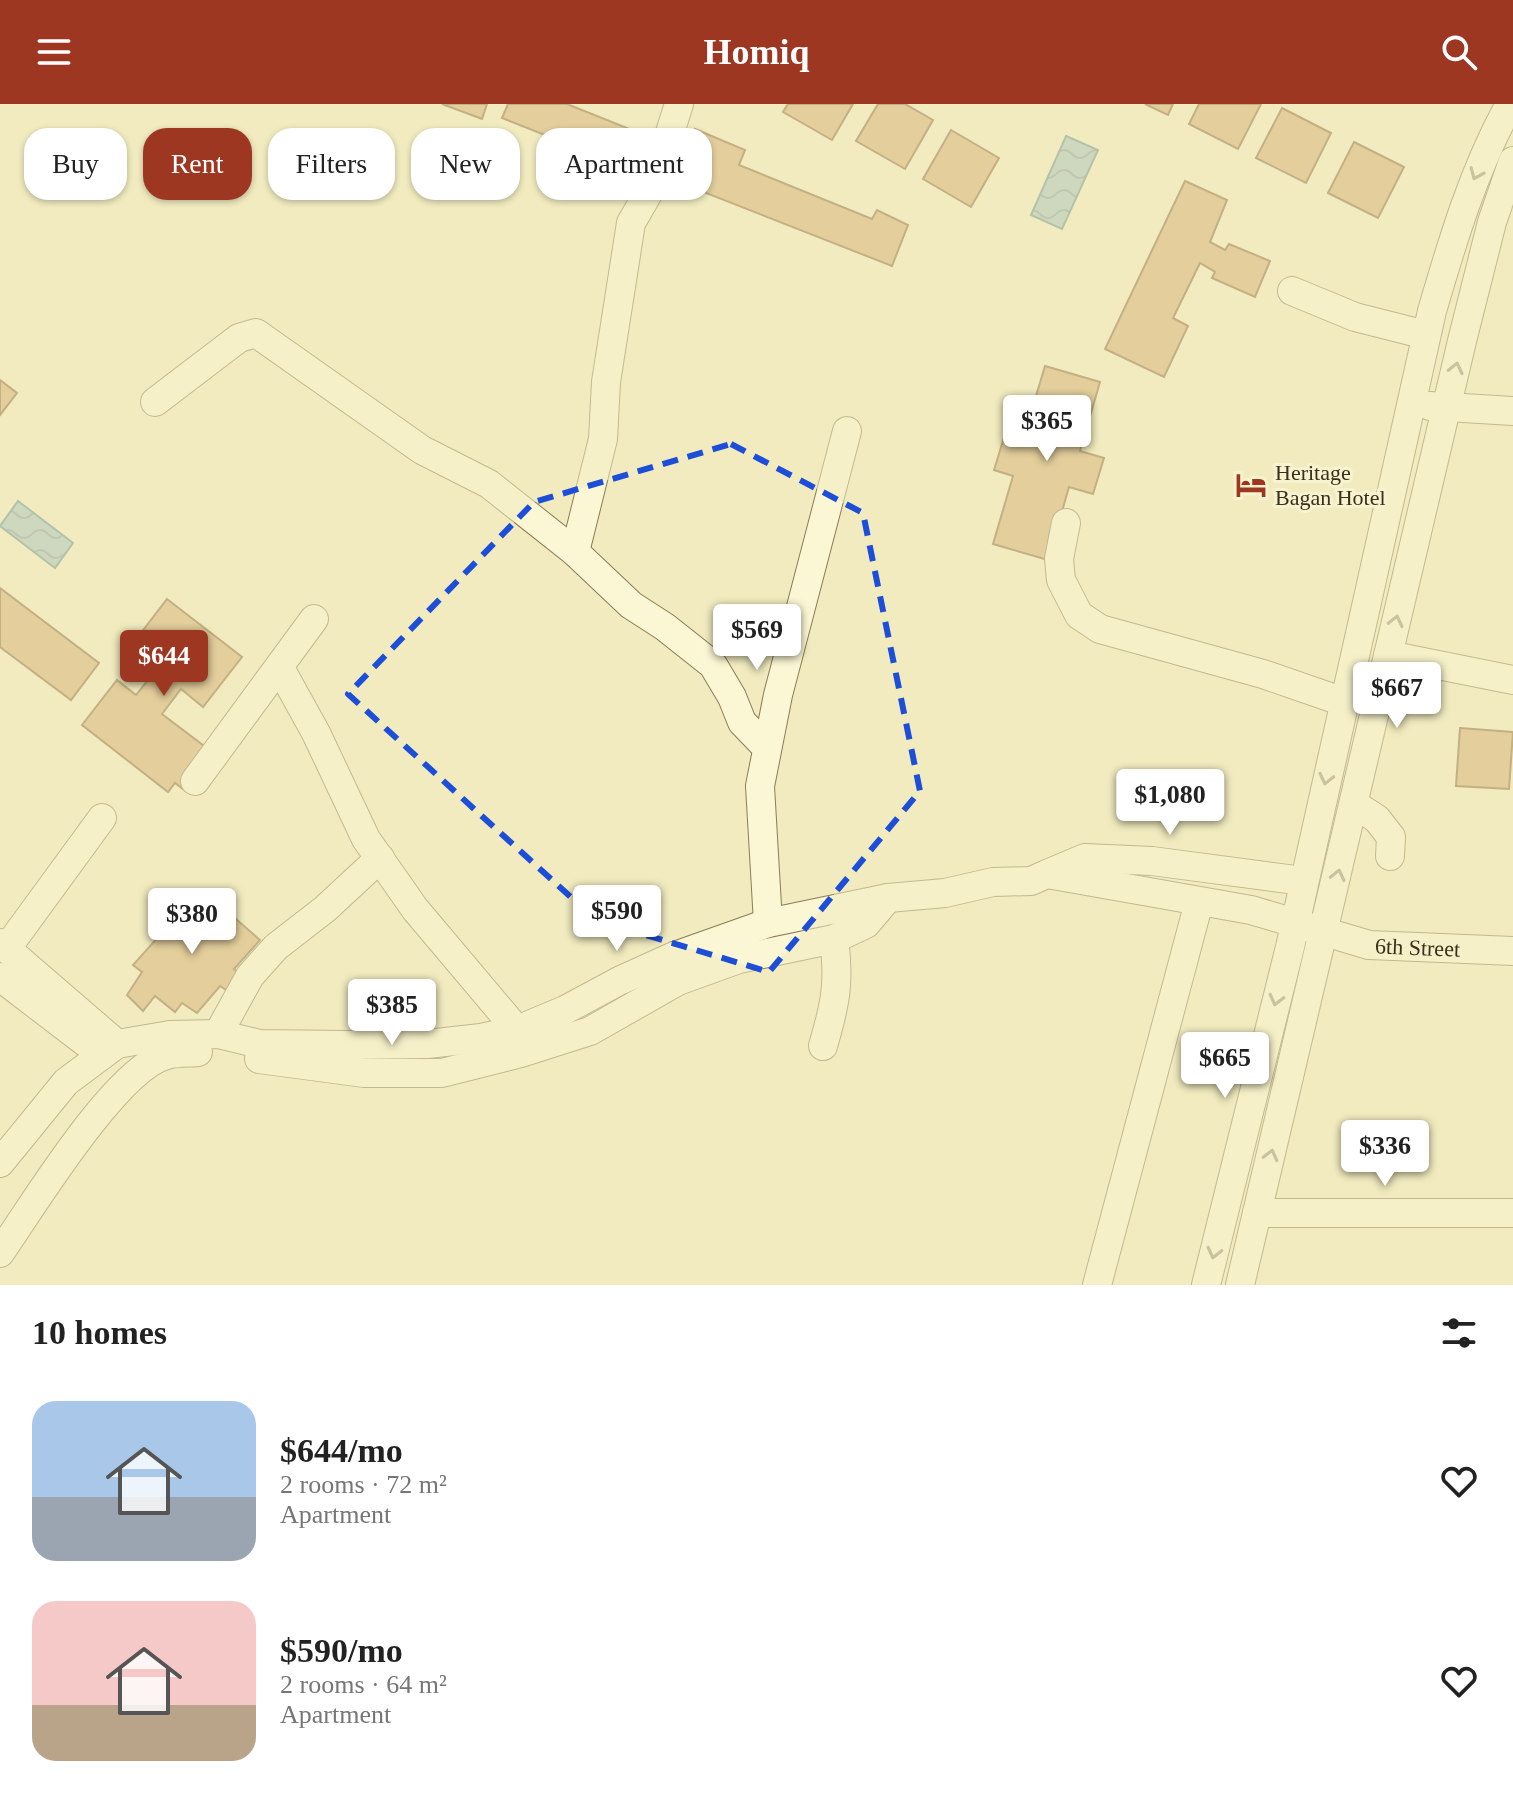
<!DOCTYPE html>
<meta charset="utf-8">
<style>
body{margin:0;font-family:Georgia,serif;background:#f2f2f2;color:#222;height:100vh;display:flex;flex-direction:column;font-size:30px;white-space:nowrap}
*{box-sizing:border-box;margin:0}
p{font-size:26px;color:#767676}
.icon{flex:none;width:44px;height:44px;fill:none;stroke:currentColor;stroke-width:2;stroke-linecap:round;stroke-linejoin:round}
.map{position:relative;height:1181px;overflow:hidden}
.drawer{display:flex;flex-direction:column;background:#fff;flex:1}
.drawer>*{flex:none}
.guide{position:absolute;left:24px;top:24px;width:800px;height:72px;display:flex;gap:16px}
.price{position:absolute;translate:-50% -68px;padding:0 18px;border-radius:8px;background:#fff;color:#222;font-size:26px;line-height:52px;filter:drop-shadow(0 2px 4px #0008)}
.price::after{content:'';position:absolute;left:50%;top:48px;width:24px;height:18px;margin-left:-12px;background:inherit;clip-path:polygon(0 0,100% 0,50% 100%)}
.price.active{background:#9e3722;color:#fff}
ul{padding:0;list-style:none}
li{display:flex;align-items:center;gap:24px;height:200px;padding:0 32px}
li span{display:grid;place-items:center;flex:none;width:224px;height:160px;border-radius:24px;color:#555}
li>.icon{margin-inline-start:auto}
span .icon{width:96px;height:96px;fill:#fffc;stroke-width:1}
li b{font-size:34px}
h2{display:flex;justify-content:space-between;align-items:center;height:96px;padding:0 32px;font-size:34px}
.pill{padding:0 28px;border-radius:24px;background:#fff;box-shadow:0 2px 6px #0004;font-size:28px;line-height:72px}
.pill.active{background:#9e3722;color:#fff}
header{display:flex;justify-content:space-between;align-items:center;height:104px;padding:0 32px;background:#9e3722;color:#fff;font-size:36px;font-weight:700}
.map>svg:first-child{display:block}
</style>
<header><svg class="icon" aria-label="menu" viewBox="0 0 24 24"><path d="M4 6h16M4 12h16M4 18h16"/></svg>Homiq<svg class="icon" aria-label="search" viewBox="0 0 24 24"><circle cx="10" cy="10" r="6"/><path d="M15 15l6 6"/></svg></header>
<div class="map">
<svg width="1513" height="1181" viewBox="0 0 1513 1181">
<defs>
<pattern id="water-waves" width="16" height="10" patternUnits="userSpaceOnUse" patternTransform="scale(2)"><rect width="16" height="10" fill="#a3c2bf"/><path d="M0 5q4-4 8 0t8 0" fill="none" stroke="#869e9a"/></pattern>
</defs>
<rect width="100%" height="100%" fill="#f1ebbf"/>
<g fill="url(#water-waves)" stroke="#69918e" stroke-width="2">
<path d="M1066,32l32,14 -36,79 -31,-14z"/>
<path d="M18,397l55,42 -18,25 -55,-42z"/>
</g>
<g fill="#d2ab72" stroke="#8c693a" stroke-width="2">
<path d="M442,0h45l-5,15z"/>
<path d="M508,0h59l95,38 -14,34 -146,-58z"/>
<path d="M788,0h65l-21,36 -49,-28z"/>
<path d="M878,0h27l28,16 -28,49 -49,-28z"/>
<path d="M1145,0h28l-5,11z"/>
<path d="M1199,0h62l-23,45 -49,-25z"/>
<path d="M1282,4l49,25 -25,50 -50,-25z"/>
<path d="M695,25l50,21 -6,15 133,54 5,-9 31,15 -16,41 -219,-86z"/>
<path d="M951,26l48,28 -28,49 -48,-28z"/>
<path d="M1354,38l50,25 -26,51 -50,-25z"/>
<path d="M1185,77l42,19 -17,42 15,8 4,-6 41,17 -15,36 -43,-19 3,-6 -15,-9 -27,55 15,8 -24,51 -59,-28z"/>
<path d="M1045,262l55,16 -20,69 24,7 -11,36 -24,-7 -21,73 -55,-16 20,-68 -19,-6 12,-39 18,5z"/>
<path d="M0,276l17,13 -17,22z"/>
<path d="M0,484l99,75 -28,37 -71,-53z"/>
<path d="M167,495l75,58 -39,50 -22,-18 -19,25 50,38 -29,37 -8,-6 -7,9 -86,-67 35,-45 19,15 22,-28 -27,-21z"/>
<path d="M1460,624l53,4 -4,57 -53,-3z"/>
<path d="M188,786l18,16 6,-8 48,42 -26,29 8,8 -13,15 -9,-6 -23,27 -15,-10 -7,9 -20,-16 -12,15 -16,-16 15,-23 -9,-7 27,-30 -7,-5z"/>
</g>
<g fill="none" stroke-linecap="round" stroke-linejoin="round">
<g stroke="#8b7c56" stroke-width="30">
<g id="minor">
<path d="M1292,187l63,26 71,18"/>
<path d="M155,298l84,-64 17,-5 166,117 67,34 86,68 56,53 34,22 48,38 19,32 10,25 25,26"/>
<path d="M1430,302l83,5"/>
<path d="M1066,419l-7,36 2,21 18,35 21,14 163,45 81,28"/>
<path d="M575,448l28,-113 3,-57 25,-159 23,-40 25,-79"/>
<path d="M1388,551l125,25"/>
<path d="M280,564l36,65 50,106 49,70 102,121"/>
<path d="M195,677l119,-162"/>
<path d="M1354,700l23,15 14,18 -1,19"/>
<path d="M1047,770l38,-16 67,3 151,20"/>
<path d="M768,819l-8,-137 18,-91 69,-264"/>
<path d="M0,839l117,101"/>
<path d="M7,844l95,-130"/>
<path d="M0,873l102,78"/>
<path d="M218,930l32,-58 26,-29 49,-38 55,-51"/>
<path d="M823,942c12,-41 17,-64 11,-107"/>
<path d="M259,955l105,14h78l79,-20 69,-22 88,-50 61,-22 95,-20 32,-15 22,-26"/>
<path id="s1" d="M0,1059l66,-81 51,-38 53,-9 48,-1 42,10 87,1 80,-1 54,-6 36,-8 48,-20 54,-29 53,-24 96,-34 120,-25 57,-5 48,-11 38,-1 16,-7 204,36 118,35 144,6"/>
<path d="M1257,1109h256"/>
<path d="M0,1149c32,-46 116,-185 167,-198 9,-3 21,-2 31,-3"/>
<path d="M1097,1181l102,-383"/>
<path d="M1206,1181l84,-338 142,-636c21,-72 42,-142 78,-207"/>
<path d="M1240,1181l222,-944 30,-119 21,-61"/>
</g>
</g>
<use href="#minor" stroke="#fbf6d3" stroke-width="28"/>
</g>
<defs><path id="oneway-chevron" d="M-2-3.5L2.5 0L-2 3.5" fill="none" stroke-width="1.6" stroke-linecap="round" stroke-linejoin="round" transform="scale(2)"/></defs>
<g stroke="#9a9278">
<use href="#oneway-chevron" transform="translate(1476 70) rotate(113)"/>
<use href="#oneway-chevron" transform="translate(1456 264) rotate(-77)"/>
<use href="#oneway-chevron" transform="translate(1396 517) rotate(-77)"/>
<use href="#oneway-chevron" transform="translate(1326 675) rotate(103)"/>
<use href="#oneway-chevron" transform="translate(1338 771) rotate(-77)"/>
<use href="#oneway-chevron" transform="translate(1276 896) rotate(104)"/>
<use href="#oneway-chevron" transform="translate(1271 1051) rotate(-76)"/>
<use href="#oneway-chevron" transform="translate(1214 1149) rotate(104)"/>
</g>
<path d="M0 0H1513V1181H0ZM731,340l132,69 57,278 -151,181 -173,-52 -248,-226 186,-192z" fill="#f1ebbf" fill-opacity=".55" fill-rule="evenodd"/>
<path fill="none" stroke="#1d4ed8" stroke-width="6" stroke-dasharray="16 10" stroke-linejoin="round" d="M731,340l132,69 57,278 -151,181 -173,-52 -248,-226 186,-192z"/>
<defs>
<g id="hotel-bare" transform="scale(2.4)"><path d="M-6-4.5h1.5V1H6V5H4.5V3h-9V5H-6ZM-4 0a1.8 1.8 0 1 1 3.6 0ZM.5 0V-2.5h3Q6-2.5 6 0Z" fill="#9e3722" stroke="#f8f3cf" stroke-width="2.5" paint-order="stroke"/></g>
</defs>
<g fill-rule="evenodd">
<use href="#hotel-bare" x="1251" y="381"/>
</g>
<g text-anchor="middle" stroke-width="6" stroke-linejoin="round" paint-order="stroke">
<g font-size="22" fill="#392f1c" stroke="#f8f3cf" text-anchor="start">
<text x="1275" y="376">Heritage<tspan x="1275" dy="25">Bagan Hotel</tspan></text>
</g>
<g font-size="22" fill="#392f1c" stroke="#f8f3cf">
<text dy="8" stroke="none"><textPath href="#s1" startOffset="1508">6th Street</textPath></text>
</g>
</g>
</svg>
<b class="price" style="left:1047px;top:359px">$365</b>
<b class="price" style="left:757px;top:568px">$569</b>
<b class="price active" style="left:164px;top:594px">$644</b>
<b class="price" style="left:1397px;top:626px">$667</b>
<b class="price" style="left:1170px;top:733px">$1,080</b>
<b class="price" style="left:617px;top:849px">$590</b>
<b class="price" style="left:192px;top:852px">$380</b>
<b class="price" style="left:392px;top:943px">$385</b>
<b class="price" style="left:1225px;top:996px">$665</b>
<b class="price" style="left:1385px;top:1084px">$336</b>
<div class="guide">
<a class="pill">Buy</a>
<a class="pill active">Rent</a>
<a class="pill">Filters</a>
<a class="pill">New</a>
<a class="pill">Apartment</a>
</div>
</div>
<section class="drawer">
<h2>10 homes<svg class="icon" aria-label="filters" viewBox="0 0 24 24"><path d="M4 7h16M4 17h16"/><circle cx="9" cy="7" r="2"/><circle cx="15" cy="17" r="2"/></svg></h2>
<ul>
<li><span style="background:linear-gradient(#a9c7e8 60%,#9aa5b1 0)"><svg class="icon" aria-label="home" viewBox="0 0 24 24"><path d="M3 11l9-7 9 7M6 9v11h12V9"/></svg></span><div><b>$644/mo</b><p>2 rooms · 72 m²</p><p>Apartment</p></div><svg class="icon" aria-label="heart" viewBox="0 0 24 24"><path d="M12 20l-8-8c-3-5 5-10 8-4 3-6 11-1 8 4z"/></svg></li>
<li><span style="background:linear-gradient(#f6c9c9 65%,#b9a48a 0)"><svg class="icon" aria-label="home" viewBox="0 0 24 24"><path d="M3 11l9-7 9 7M6 9v11h12V9"/></svg></span><div><b>$590/mo</b><p>2 rooms · 64 m²</p><p>Apartment</p></div><svg class="icon" aria-label="heart" viewBox="0 0 24 24"><path d="M12 20l-8-8c-3-5 5-10 8-4 3-6 11-1 8 4z"/></svg></li>
</ul>
</section>
